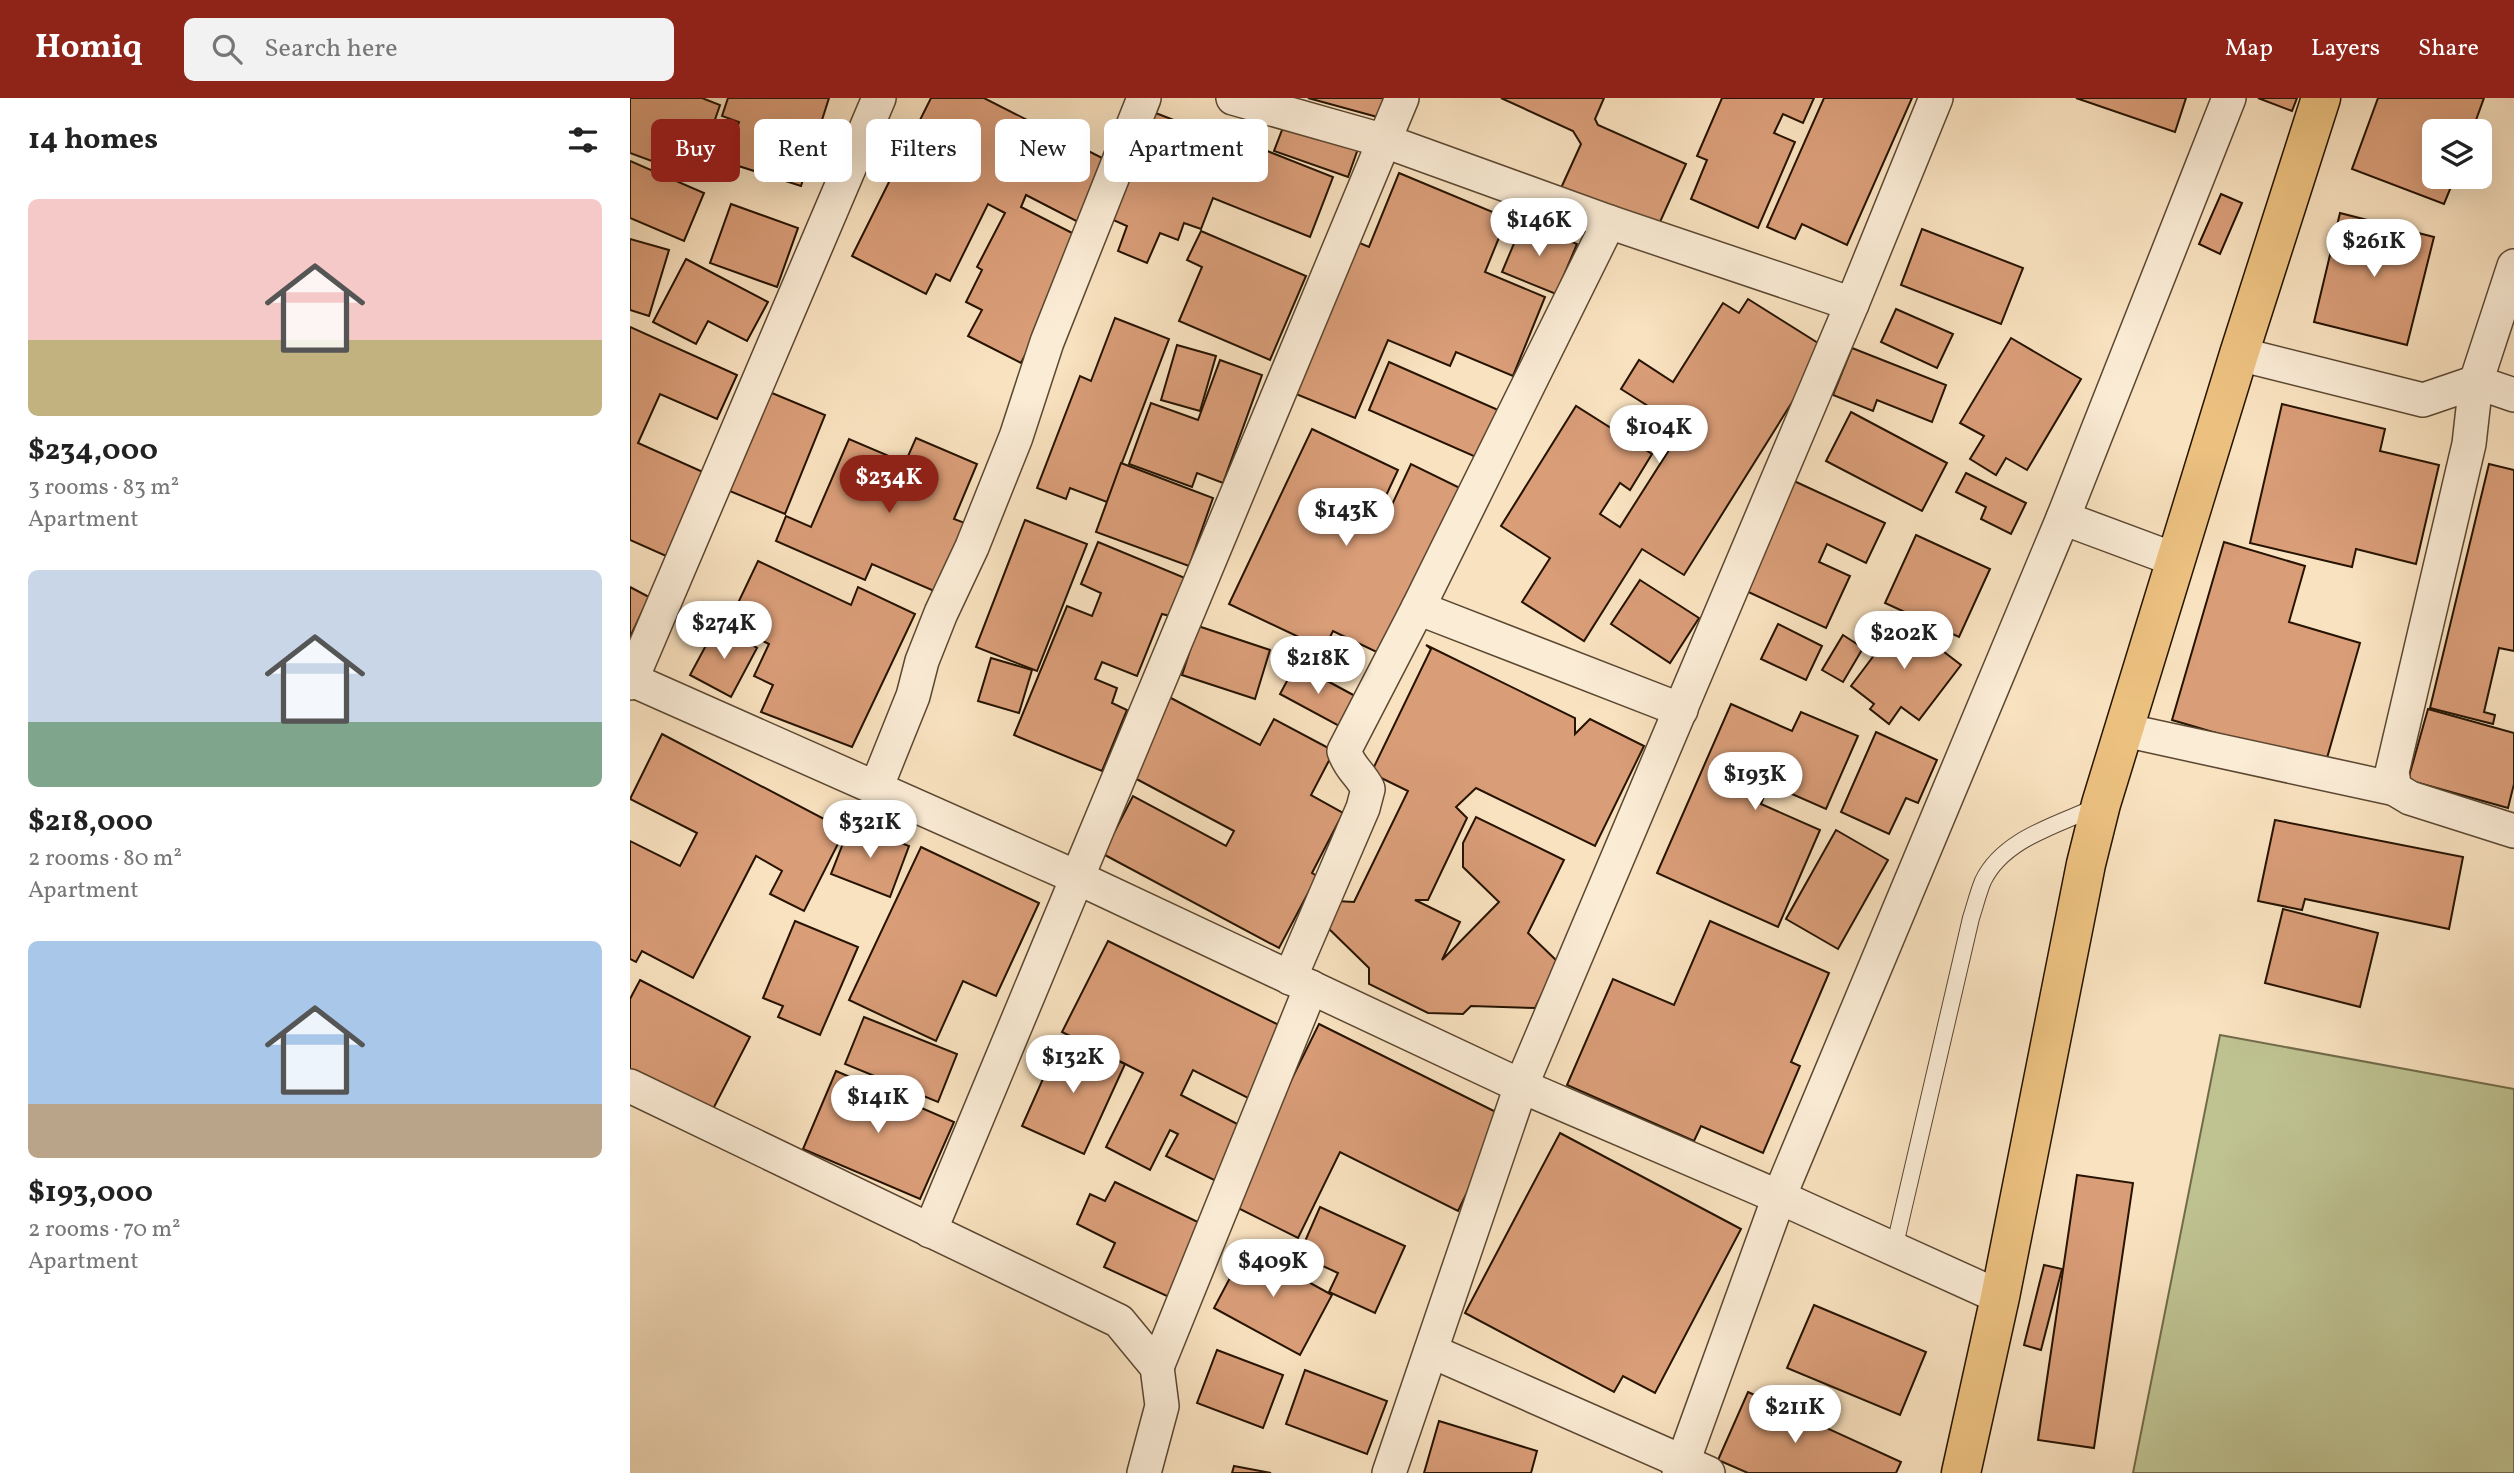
<!DOCTYPE html>
<meta charset="utf-8">
<style>
body{margin:0;font-family:Vollkorn,serif;background:#f2f2f2;color:#222;height:100vh;display:flex;flex-direction:column;font-size:26px;white-space:nowrap}
*{box-sizing:border-box;margin:0}
p{font-size:23px;color:#767676}
.icon{flex:none;width:38px;height:38px;fill:none;stroke:currentColor;stroke-width:2;stroke-linecap:round;stroke-linejoin:round}
.map{position:relative;flex:1;overflow:hidden}
.details{display:flex;flex-direction:column;background:#fff;width:630px}
.details>*{flex:none}
.banner{position:absolute;left:21px;top:21px;width:665px;height:63px;display:flex;gap:14px}
.buttons{position:absolute;left:1792px;top:21px;display:grid;gap:14px}
.buttons a{display:grid;place-items:center;width:70px;height:70px;border-radius:10px;background:#fff;box-shadow:0 7px 28px #0002;font-size:35px}
.price{position:absolute;translate:-50% -60px;padding:0 16px;border-radius:24px;background:#fff;color:#222;font-size:23px;line-height:46px;filter:drop-shadow(0 2px 4px #0008)}
.price::after{content:'';position:absolute;left:50%;top:42px;width:21px;height:16px;margin-left:-10px;background:inherit;clip-path:polygon(0 0,100% 0,50% 100%)}
.price.active{background:#8f2418;color:#fff}
ul{padding:0;list-style:none}
li{display:grid;align-content:center;gap:14px;height:371px;padding:0 28px}
li span{display:grid;place-items:center;height:217px;border-radius:10px;color:#555}
li>.icon{margin-inline-start:auto}
span .icon{width:126px;height:126px;fill:#fffc;stroke-width:1}
li b{font-size:30px}
h2{display:flex;justify-content:space-between;align-items:center;height:84px;padding:0 28px;font-size:30px}
.tag{padding:0 24px;border-radius:10px;background:#fff;box-shadow:0 7px 28px #0002;font-size:24px;line-height:63px}
.tag.active{background:#8f2418;color:#fff}
header{display:flex;align-items:center;gap:42px;box-sizing:border-box;height:98px;padding:0 35px;background:#8f2418;color:#fff}
header strong{font-size:33px}
nav{display:flex;gap:38px;margin-inline-start:auto;font-size:24px}
.search{width:490px;height:63px;background:#f2f2f2;display:flex;align-items:center;gap:18px;box-sizing:border-box;padding:0 24px;border-radius:10px;color:#767676;font-size:26px}
main{display:flex;flex:1;min-height:0}
.map>svg:first-child{display:block}
</style>
<header>
<strong>Homiq</strong>
<div class="search"><svg class="icon" aria-label="search" viewBox="0 0 24 24"><circle cx="10" cy="10" r="6"/><path d="M15 15l6 6"/></svg>Search here</div>
<nav><a>Map</a><a>Layers</a><a>Share</a></nav>
</header>
<main>
<section class="details">
<h2>14 homes<svg class="icon" aria-label="filters" viewBox="0 0 24 24"><path d="M4 7h16M4 17h16"/><circle cx="9" cy="7" r="2"/><circle cx="15" cy="17" r="2"/></svg></h2>
<ul>
<li><span style="background:linear-gradient(#f6c9c9 65%,#c2b280 0)"><svg class="icon" aria-label="home" viewBox="0 0 24 24"><path d="M3 11l9-7 9 7M6 9v11h12V9"/></svg></span><div><b>$234,000</b><p>3 rooms · 83 m²</p><p>Apartment</p></div></li>
<li><span style="background:linear-gradient(#c9d6e8 70%,#7fa58c 0)"><svg class="icon" aria-label="home" viewBox="0 0 24 24"><path d="M3 11l9-7 9 7M6 9v11h12V9"/></svg></span><div><b>$218,000</b><p>2 rooms · 80 m²</p><p>Apartment</p></div></li>
<li><span style="background:linear-gradient(#a9c7e8 75%,#b9a48a 0)"><svg class="icon" aria-label="home" viewBox="0 0 24 24"><path d="M3 11l9-7 9 7M6 9v11h12V9"/></svg></span><div><b>$193,000</b><p>2 rooms · 70 m²</p><p>Apartment</p></div></li>
</ul>
</section>
<div class="map">
<svg width="1884" height="1375" viewBox="0 0 1884 1375">
<rect width="100%" height="100%" fill="#f9e2c0"/>
<filter id="stains"><feTurbulence type="fractalNoise" baseFrequency=".00286" numOctaves="4"/><feColorMatrix values="0 0 0 0 .2 0 0 0 0 .09 0 0 0 0 .02 0 0 0 .5 -.17"/></filter>
<radialGradient id="worn" r=".72"><stop offset=".6" stop-color="#630" stop-opacity="0"/><stop offset="1" stop-color="#630" stop-opacity=".3"/></radialGradient>
<path fill="#bfc392" stroke="#726b4a" stroke-width="2" d="M1590,937l294,54v384h-381z"/>
<g fill="#d99d78" stroke="#261301" stroke-width="2">
<path d="M0,0h72l18,7 -25,72 -65,-24z"/>
<path d="M98,0h101l-28,88 -75,-24 13,-40 -17,-6z"/>
<path d="M301,0h53l128,65 -30,61 -56,-29 -5,12 63,32 -63,124 -53,-27 14,-26 -16,-8 16,-32 -5,-3 28,-54 -17,-9 -38,77 -14,-7 -10,20 -74,-38z"/>
<path d="M678,0h79l-6,20z"/>
<path d="M871,0h103l-9,21 3,6 88,39 -30,67 -95,-43 20,-44 -8,-13z"/>
<path d="M1092,0h92l-11,25 -20,-9 -9,19 21,9 -37,86 -67,-29 16,-39 -10,-4z"/>
<path d="M1194,0h88l-65,147 -45,-21 -7,15 -28,-12z"/>
<path d="M1446,0h110l-11,34z"/>
<path d="M1628,0h39l-5,13z"/>
<path d="M1748,0h106l-12,33h-38v46h21l-11,27 -92,-35z"/>
<path d="M523,14l39,15 -4,10 38,15 6,-15 101,40 -23,60 -97,-39 -12,31 -17,-6 -6,17 -18,-7 -13,30 -29,-12 9,-25 -16,-7z"/>
<path d="M657,19l73,26 -12,34 -74,-26z"/>
<path d="M0,63l74,32 -20,48 -54,-23z"/>
<path d="M769,75l108,45 -22,54 60,25 -32,79 -57,-24 -6,14 -62,-26 -33,78 -69,-28 62,-152 21,9z"/>
<path d="M1591,96l21,9 -22,51 -21,-10z"/>
<path d="M101,106l67,24 -21,59 -67,-24z"/>
<path d="M1710,115l94,24 -27,108 -93,-23z"/>
<path d="M893,124l54,22 -21,50 -54,-22z"/>
<path d="M1292,131l101,39 -22,56 -100,-39z"/>
<path d="M571,133l105,45 -36,84 -91,-39 23,-54 -15,-7z"/>
<path d="M0,141l39,11 -20,66 -19,-6z"/>
<path d="M56,161l82,43 -21,39 -39,-20 -12,23 -43,-22z"/>
<path d="M1118,201l78,49 -142,227 -42,-26 -58,92 -62,-39 28,-44 -49,-32 75,-120 76,48 -22,36 -10,-7 -20,31 20,13 63,-99 -62,-39 18,-29 34,22 50,-79 16,10z"/>
<path d="M1266,211l57,25 -16,34 -56,-26z"/>
<path d="M485,220l54,21 -62,163 -37,-14 -4,11 -29,-11 43,-112 11,5z"/>
<path d="M0,229l107,48 -20,44 -57,-25 -22,49 65,29 -37,84 -36,-16z"/>
<path d="M1381,240l70,41 -54,91 -21,-12 -10,17 -26,-16 14,-23 -24,-13z"/>
<path d="M547,247l39,11 -16,55 -39,-11z"/>
<path d="M1222,250l94,37 -14,37 -55,-22 -4,11 -40,-16z"/>
<path d="M590,262l42,15 -39,108 -26,-10 -5,14 -63,-23 22,-61 47,17z"/>
<path d="M759,264l116,51 -20,48 -116,-51z"/>
<path d="M130,290l65,27 -40,99 -65,-27z"/>
<path d="M1652,306l103,25 -5,22 59,14 -23,99 -60,-15 -4,18 -102,-24z"/>
<path d="M1221,314l96,51 -25,48 -96,-50z"/>
<path d="M682,331l86,41 -22,47 -48,-22 -2,4 56,27 29,-62 55,27 -79,166 -54,-26 -9,18 -95,-45z"/>
<path d="M286,340l61,26 -23,55 16,6 -29,69 -69,-30 -7,16 -89,-39 10,-25 25,11 38,-88 56,24z"/>
<path d="M491,365l92,35 -24,68 -93,-34z"/>
<path d="M1859,366l25,6v181l-15,-3 -15,64 11,3 -2,9 -63,-16z"/>
<path d="M1336,375l60,30 -15,31 -30,-15 5,-12 -30,-15z"/>
<path d="M1164,383l91,42 -19,40 -39,-19 -8,18 31,14 -24,52 -82,-38z"/>
<path d="M395,422l62,24 -50,127 -61,-24z"/>
<path d="M1286,437l74,34 -31,68 -74,-34z"/>
<path d="M468,444l87,36 -15,38 -8,-2 -25,62 -35,-14 -7,17 22,9 -5,15 15,7 -25,61 -88,-36 53,-129 25,10 9,-23 -20,-9z"/>
<path d="M1594,444l81,24 -16,56 71,21 -35,122 -153,-45z"/>
<path d="M128,463l93,44 7,-18 57,27 -63,133 -91,-35 12,-27 -19,-9 15,-32 -41,-20z"/>
<path d="M1010,482l59,38 -29,45 -59,-39z"/>
<path d="M0,489l19,10 -19,40z"/>
<path d="M1262,514l69,53 -42,55 -18,-13 -12,17 -19,-15 4,-5 -23,-18 27,-36 -9,-7z"/>
<path d="M1148,526l44,22 -16,34 -45,-21z"/>
<path d="M87,527l40,23 -26,49 -41,-22z"/>
<path d="M568,528l72,24 -15,49 -73,-24z"/>
<path d="M1213,537l20,13 -20,34 -21,-12z"/>
<path d="M796,547l149,73v16l15,-15 54,27 -49,100 -119,-58 -20,19 11,11 -39,82h-13l45,22 -18,38 57,-58 -36,-35v-24l13,-26 88,43 -36,73 30,29 -23,46 -64,-2 -8,8 -35,-1 -59,-29v-16l-45,-44 12,-23 18,1 54,-111 -37,-18 60,-124z"/>
<path d="M361,560l41,12 -13,43 -41,-12z"/>
<path d="M666,566l61,33 -16,30 -61,-33z"/>
<path d="M539,599l91,48 14,-26 60,32 -23,44 32,18 -31,60 5,3 -38,72 -176,-94 30,-58 93,50 8,-15 -105,-56z"/>
<path d="M1101,606l61,27 9,-19 57,24 -32,73 -57,-25 -8,20 59,26 -42,97 -121,-54z"/>
<path d="M1798,611l86,24v51l-6,24 -100,-28z"/>
<path d="M1246,634l61,28 -19,43 -12,-5 -17,36 -48,-22z"/>
<path d="M32,636l183,96 -41,81 -34,-17 12,-23 -26,-15 -63,122 -51,-27 -6,11 -6,-3v-118l50,25 17,-33 -67,-34z"/>
<path d="M1645,722l188,37 -14,72 -144,-30 -3,11 -44,-9z"/>
<path d="M221,725l58,23 -19,51 -59,-23z"/>
<path d="M1206,732l52,30 -50,89 -52,-30z"/>
<path d="M291,749l118,56 -43,93 -33,-15 -27,60 -87,-41z"/>
<path d="M1653,811l95,24 -18,74 -95,-24z"/>
<path d="M165,823l63,26 -38,88 -42,-18 5,-11 -20,-8z"/>
<path d="M1080,823l119,52 -38,89 9,4 -37,87 -62,-27 -7,15 -127,-56 46,-106 61,26z"/>
<path d="M478,843l177,87 -35,71 -57,-29 -12,25 66,34 -27,54 -54,-27 12,-22 -8,-4 -20,40 -44,-23 37,-74 -81,-41z"/>
<path d="M10,882l110,57 -40,78 -80,-42v-74z"/>
<path d="M234,919l93,37 -19,48 -93,-38z"/>
<path d="M689,926l185,92 -46,95 -118,-59 -42,86 -68,-34z"/>
<path d="M432,938l63,28 -41,90 -62,-28z"/>
<path d="M206,973l118,51 -34,77 -117,-50z"/>
<path d="M930,1035l181,96 -86,164 -32,-17 -9,16 -149,-79z"/>
<path d="M1447,1077l56,8 -39,265 -56,-8z"/>
<path d="M485,1084l89,43 -35,72 -65,-30 11,-24 -38,-19 13,-30 15,7z"/>
<path d="M690,1109l85,39 -30,67 -46,-21 9,-19 -39,-18z"/>
<path d="M619,1144l39,20 -3,7 47,26 -32,60 -86,-47z"/>
<path d="M1414,1167l18,4 -21,81 -17,-5z"/>
<path d="M1184,1207l112,47 -26,63 -113,-47z"/>
<path d="M587,1252l66,25 -20,53 -66,-25z"/>
<path d="M675,1272l82,31 -20,53 -81,-30z"/>
<path d="M1118,1294l153,70 -5,11h-148l-30,-13z"/>
<path d="M809,1323l98,30 -6,22h-107z"/>
<path d="M604,1368l37,7h-39z"/>
</g>
<g fill="none" stroke-linecap="round" stroke-linejoin="round">
<g stroke="#5b4731" stroke-width="18">
<path id="service" d="M1264,1151l77,-331c4,-12 7,-25 12,-37 20,-42 74,-56 113,-74"/>
</g>
<g stroke="#5b4731" stroke-width="36">
<g id="minor">
<path d="M603,0l152,43 224,81 243,82"/>
<path d="M1884,168l-38,116 -7,62 -77,328 3,17 15,9 104,33"/>
<path d="M1609,256l184,46 53,-18 38,13"/>
<path d="M1433,420l113,42"/>
<path d="M788,510l263,102"/>
<path d="M0,581l446,198 445,209 258,111 221,100"/>
<path d="M0,585l249,-585"/>
<path d="M1494,632l271,59"/>
<path d="M246,690l37,-92 9,-35 19,-48 31,-66 44,-110 31,-95 97,-244"/>
<path d="M660,880l73,-170 5,-19c-8,-16 -18,-20 -24,-38l74,-143 191,-386"/>
<path d="M0,988l489,235 38,46 5,39 -18,67"/>
<path d="M300,1133l472,-1133"/>
<path d="M801,1253l277,122"/>
<path d="M527,1269l154,-380"/>
<path d="M759,1375l132,-387 331,-782 84,-206"/>
<path d="M1049,1375l100,-276 284,-679 166,-420"/>
</g>
</g>
<g stroke="#261301" stroke-width="41">
<path id="primary" d="M1331,1375l39,-176 86,-433 15,-60 138,-450 82,-256"/>
</g>
<use href="#service" stroke="#fbecd6" stroke-width="16"/>
<use href="#minor" stroke="#fbecd6" stroke-width="33"/>
<use href="#primary" stroke="#ecc180" stroke-width="38"/>
</g>
<rect width="100%" height="100%" filter="url(#stains)"/>
<rect width="100%" height="100%" fill="url(#worn)"/>
</svg>
<div class="buttons">
<a><svg class="icon" aria-label="layers" viewBox="0 0 24 24"><path d="M12 4l9 5-9 5-9-5zM3 14l9 5 9-5"/></svg></a>
</div>
<b class="price" style="left:909px;top:160px">$146K</b>
<b class="price" style="left:1744px;top:181px">$261K</b>
<b class="price" style="left:1029px;top:367px">$104K</b>
<b class="price active" style="left:259px;top:417px">$234K</b>
<b class="price" style="left:716px;top:450px">$143K</b>
<b class="price" style="left:94px;top:563px">$274K</b>
<b class="price" style="left:1274px;top:573px">$202K</b>
<b class="price" style="left:688px;top:598px">$218K</b>
<b class="price" style="left:1125px;top:714px">$193K</b>
<b class="price" style="left:240px;top:762px">$321K</b>
<b class="price" style="left:443px;top:997px">$132K</b>
<b class="price" style="left:248px;top:1037px">$141K</b>
<b class="price" style="left:643px;top:1201px">$409K</b>
<b class="price" style="left:1165px;top:1347px">$211K</b>
<div class="banner">
<a class="tag active">Buy</a>
<a class="tag">Rent</a>
<a class="tag">Filters</a>
<a class="tag">New</a>
<a class="tag">Apartment</a>
</div>
</div>
</main>
